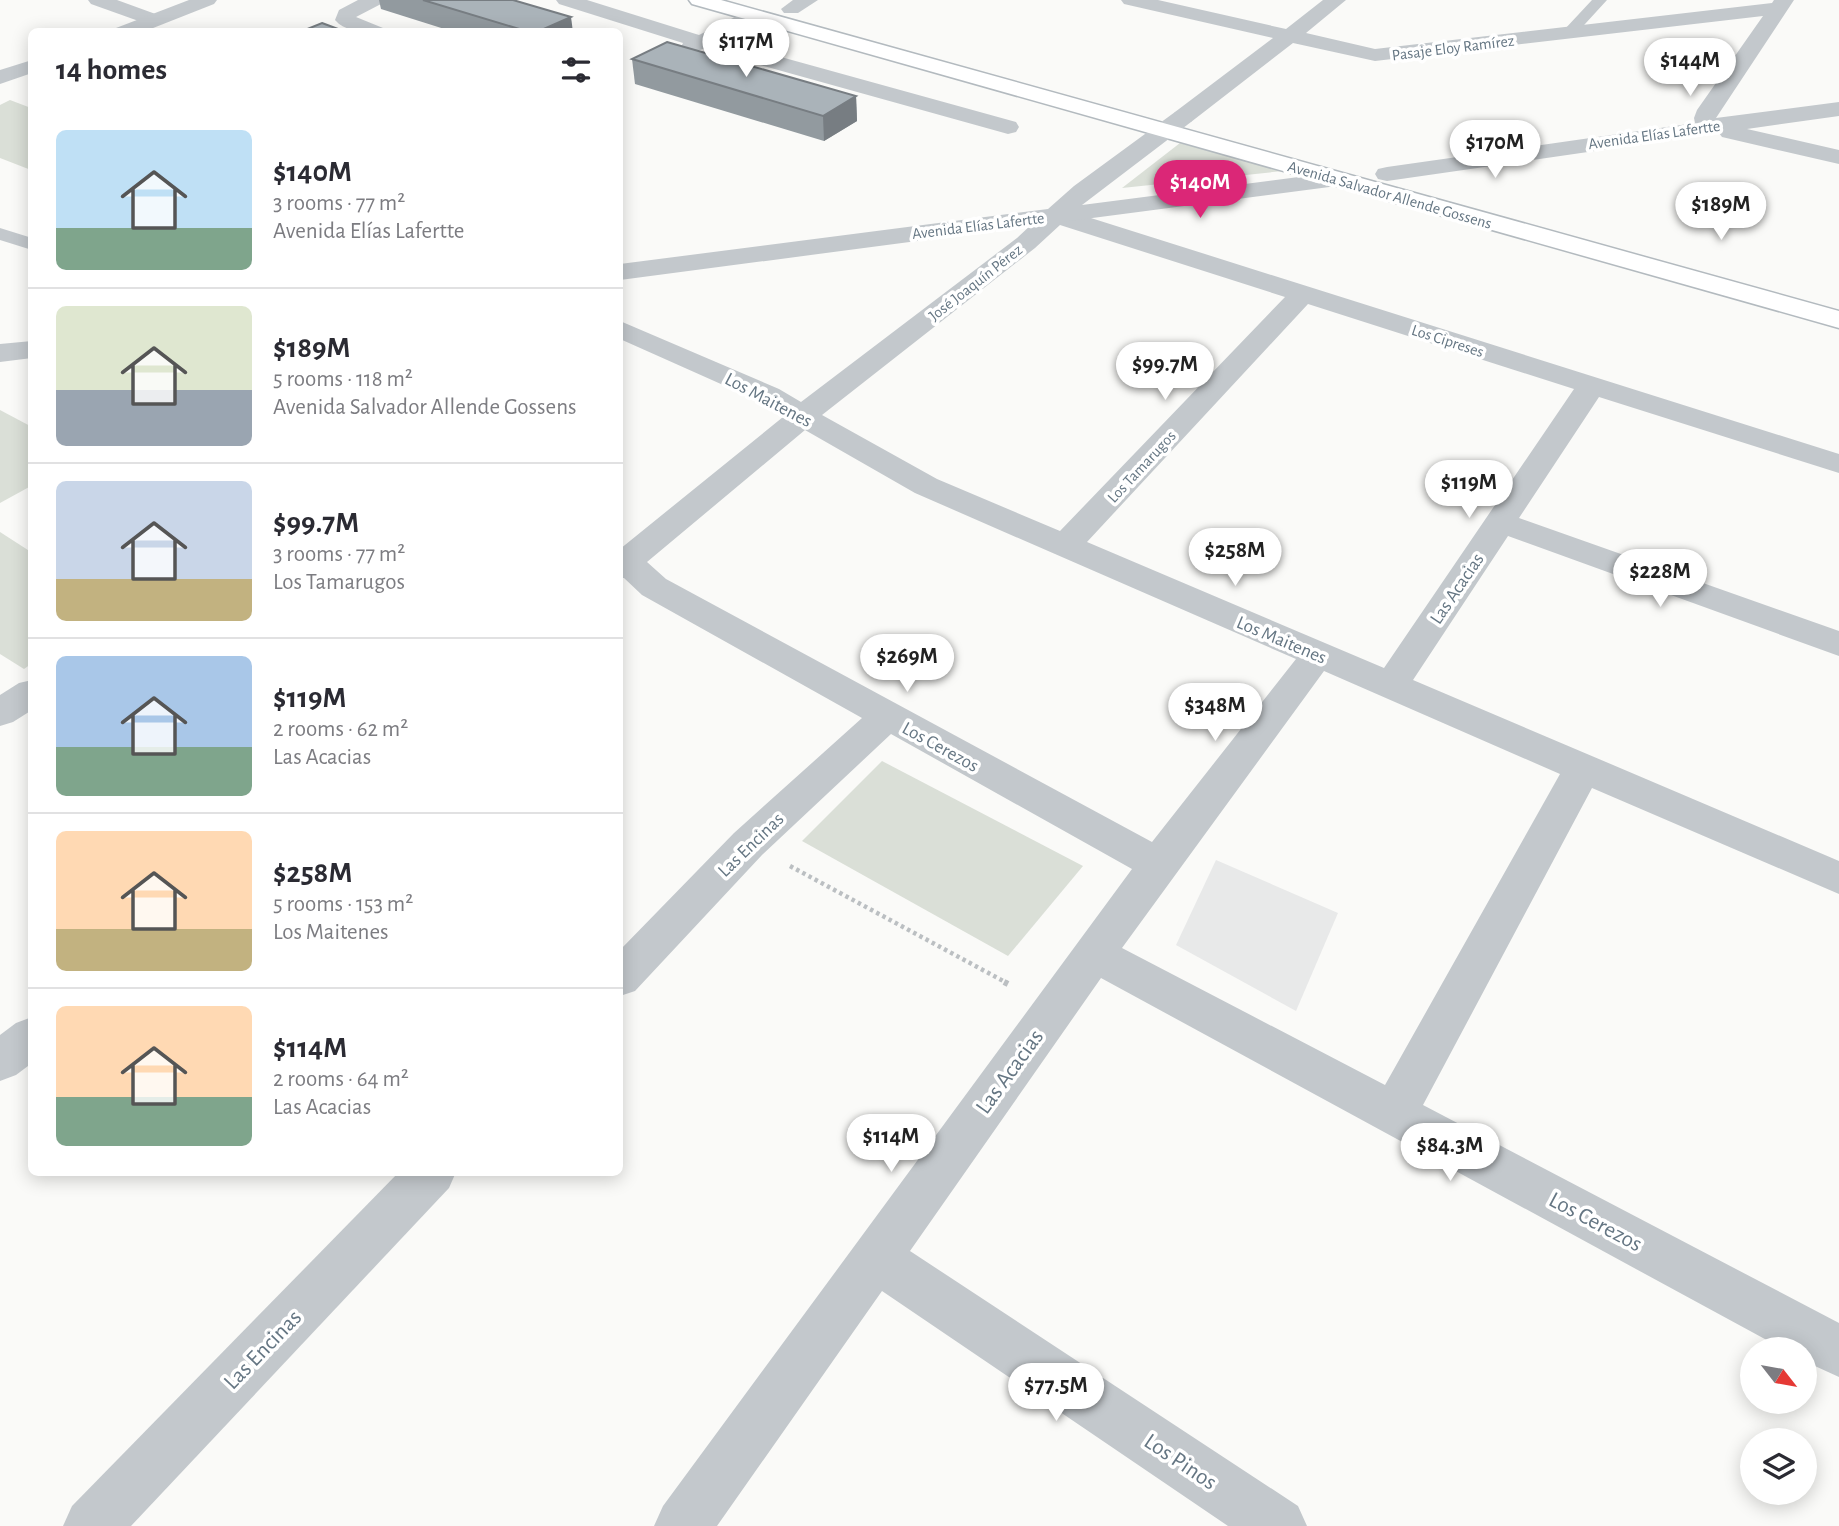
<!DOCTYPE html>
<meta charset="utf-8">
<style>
body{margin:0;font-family:"Alegreya Sans",sans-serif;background:#f7f7f7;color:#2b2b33;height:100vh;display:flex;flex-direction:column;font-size:26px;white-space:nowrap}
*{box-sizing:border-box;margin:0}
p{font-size:23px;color:#7c7c81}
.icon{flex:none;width:38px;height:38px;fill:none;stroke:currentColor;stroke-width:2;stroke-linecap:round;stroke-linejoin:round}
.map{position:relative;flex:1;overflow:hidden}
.panel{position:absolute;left:28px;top:28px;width:595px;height:1148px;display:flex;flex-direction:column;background:#fff;border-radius:10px;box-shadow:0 4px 18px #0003}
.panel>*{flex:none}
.needle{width:46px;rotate:121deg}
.tools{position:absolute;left:1740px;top:1337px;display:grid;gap:14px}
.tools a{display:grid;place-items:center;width:77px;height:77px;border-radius:50%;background:#fff;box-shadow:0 4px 18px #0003;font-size:35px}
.price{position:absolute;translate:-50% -60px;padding:0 16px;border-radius:24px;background:#fff;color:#222;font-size:23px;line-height:46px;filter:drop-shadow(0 2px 4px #0008)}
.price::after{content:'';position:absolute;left:50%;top:42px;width:21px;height:16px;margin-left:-10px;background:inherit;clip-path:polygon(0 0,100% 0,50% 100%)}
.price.on{background:#db2777;color:#fff}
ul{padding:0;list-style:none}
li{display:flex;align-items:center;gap:21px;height:175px;padding:0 28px}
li+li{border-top:2px solid #e1e1e2}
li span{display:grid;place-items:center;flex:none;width:196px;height:140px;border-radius:10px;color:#555}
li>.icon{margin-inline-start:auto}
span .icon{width:84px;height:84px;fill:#fffc;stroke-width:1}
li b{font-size:30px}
h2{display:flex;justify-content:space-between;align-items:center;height:84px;padding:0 28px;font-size:30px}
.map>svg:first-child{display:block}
</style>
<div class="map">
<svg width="1839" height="1526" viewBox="0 0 1839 1526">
<rect width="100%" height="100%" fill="#fafaf8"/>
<path fill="#e8e9e9" d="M1216,860l122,53 -42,98 -120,-66z"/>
<g fill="#dadfd7">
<path d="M10,100l21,8v62l-31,-12v-53z"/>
<path d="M1180,143l103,28 -161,17z"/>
<path d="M0,410l32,17 -1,59 -31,17z"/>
<path d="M0,532l31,20v112l-7,5 -24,-15z"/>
<path d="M882,761l201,105 -75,90 -206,-115z"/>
</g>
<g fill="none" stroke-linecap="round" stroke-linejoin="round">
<g stroke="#b3babf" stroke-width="3">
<path id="secondary" d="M689,0h32l1118,311v17l-1147,-324z"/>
</g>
<path stroke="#bbbfc2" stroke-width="4.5" stroke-dasharray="3.5 3.5" stroke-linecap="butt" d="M790,866l217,117"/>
<path stroke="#bbbfc2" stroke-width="6" stroke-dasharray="4.5 4.5" stroke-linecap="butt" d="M1004,982l6,3"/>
<g fill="#c3c8cc" fill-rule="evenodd">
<path d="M1592,0h15l-33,36h-10l-3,-3 3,-3z"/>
<path d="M0,228l32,10v12l-32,-10z"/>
</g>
<g fill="#c3c8cc" fill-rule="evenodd">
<path d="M88,0h29l44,16 3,4 -3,4h-14l-56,-20z"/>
<path d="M358,0h26l-3,4 -25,13 27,11 3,4c-17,0 -39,2 -51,-12l4,-10z"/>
<path d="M556,0h31l112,35 48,-24h14l3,4 -3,4 -41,21 296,82 3,5 -3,5 -8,2 -305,-85 -12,4 -7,-2 -3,-4 2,-4 -124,-39z"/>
<path d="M1121,0h37l128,29 37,-29h23l-40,33 69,16 397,-46 2,-3h20l-78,118 123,-16v14l-92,13 92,21v14l-117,-27 -3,-4 -332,48 -9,-2 -3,-5 3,-5 9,-2 308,-44 -1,-5 3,-8 66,-94 -388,45 -82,-18 -102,79h-16l-3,-5 3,-5 98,-74 -149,-34z"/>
<path d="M1056,207l783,247v19l-240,-76 -80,121 320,113v25l-331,-120 -95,144 426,181v33l-247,-106 -169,317 416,218v54l-35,-16v-12h-21l-682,-371 -191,273 388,255 9,20h-79l-346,-235 -165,235h-63l9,-20 469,-637 -241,-135 -129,121 -127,136 -15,5v-46l114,-117 128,-115 -220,-123 -18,-17h-4v-29l163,-132 -24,-16 -139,-62v-18l159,68 22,13 216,-164 30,-28zM1060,225l225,72 -225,234 -123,-52 -115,-64 213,-167zM1308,304l266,85 -190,279 -297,-126zM805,430l110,63 381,166 -144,183 -486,-263 -19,-17zM1324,671l236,103 -175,311 -263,-137z"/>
<path d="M32,680v30l-19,12 -13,4v-31l19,-12z"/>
<path d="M32,1017v46l-16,12 -16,6v-46l16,-12z"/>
<path d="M399,1172h57l-7,16 -318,338h-68l9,-20z"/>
</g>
<g fill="#c3c8cc" fill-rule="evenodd">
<path d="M189,0h28l-3,4 -71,28h-30l3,-4z"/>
<path d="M793,0h25l-20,13h-14l-3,-4z"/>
<path d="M32,60v13l-32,11v-14z"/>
<path d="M1183,110l8,2 3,5 -3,5 -109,83 255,-33 9,2 3,5 -3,5 -9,2 -717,94v-16l428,-55 26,-23 101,-74z"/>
<path d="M32,341v17l-32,4v-18z"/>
</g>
<use href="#secondary" fill="#fff" fill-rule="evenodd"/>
</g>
<g fill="#929a9f">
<path d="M379,0h134l60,32h-119l-73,-23z"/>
<path d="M632,59l224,37 1,25 -33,20 -189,-57z"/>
</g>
<g fill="#777d82">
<path d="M571,17l2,15h-36z"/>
<path d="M856,96l1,25 -33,20 -1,-25z"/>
</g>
<g fill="#aab3b9" stroke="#777d82" stroke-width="2">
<path d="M423,0h90l58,17 -34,15h-8z"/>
<path d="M322,23l24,9h-46z"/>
<path d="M667,42l189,54 -33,20 -191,-57z"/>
</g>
<g text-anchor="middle" stroke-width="7" stroke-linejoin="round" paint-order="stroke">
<g font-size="16" fill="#657683" stroke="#fff">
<text transform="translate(1453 47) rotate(-7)" y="6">Pasaje Eloy Ramírez</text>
<text transform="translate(1654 134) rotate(-8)" y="6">Avenida Elías Lafertte</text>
<text transform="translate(1390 194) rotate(16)" y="6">Avenida Salvador Allende Gossens</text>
<text transform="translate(978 225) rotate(-7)" y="6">Avenida Elías Lafertte</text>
<text transform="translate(975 282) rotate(-38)" y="6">José Joaquín Pérez</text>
<text transform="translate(1448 340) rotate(18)" y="6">Los Cipreses</text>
<text transform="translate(1141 466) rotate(-47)" y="6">Los Tamarugos</text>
</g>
<g font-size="19" fill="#657683" stroke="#fff">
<text transform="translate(769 399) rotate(28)" y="7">Los Maitenes</text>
<text transform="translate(1456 588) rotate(-56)" y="7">Las Acacias</text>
<text transform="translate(1282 639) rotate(23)" y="7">Los Maitenes</text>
<text transform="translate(941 746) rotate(29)" y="7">Los Cerezos</text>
<text transform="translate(750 844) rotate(-44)" y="7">Las Encinas</text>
</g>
<g font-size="23" fill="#657683" stroke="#fff">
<text transform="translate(1009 1071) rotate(-54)" y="8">Las Acacias</text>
<text transform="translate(1596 1221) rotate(28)" y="8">Los Cerezos</text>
<text transform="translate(262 1349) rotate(-46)" y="8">Las Encinas</text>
<text transform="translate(1181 1461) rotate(34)" y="8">Los Pinos</text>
</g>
</g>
</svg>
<div class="tools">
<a><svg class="needle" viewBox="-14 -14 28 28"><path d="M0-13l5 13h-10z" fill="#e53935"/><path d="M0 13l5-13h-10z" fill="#7c7c81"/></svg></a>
<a><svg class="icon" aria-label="layers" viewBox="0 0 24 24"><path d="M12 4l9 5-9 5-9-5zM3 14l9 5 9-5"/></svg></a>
</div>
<b class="price" style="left:746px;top:79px">$117M</b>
<b class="price" style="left:1690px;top:98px">$144M</b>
<b class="price" style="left:1495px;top:180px">$170M</b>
<b class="price on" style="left:1200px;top:220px">$140M</b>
<b class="price" style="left:1721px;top:242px">$189M</b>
<b class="price" style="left:1165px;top:402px">$99.7M</b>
<b class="price" style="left:1469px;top:520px">$119M</b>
<b class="price" style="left:1235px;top:588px">$258M</b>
<b class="price" style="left:1660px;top:609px">$228M</b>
<b class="price" style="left:907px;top:694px">$269M</b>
<b class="price" style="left:1215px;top:743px">$348M</b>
<b class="price" style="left:891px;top:1174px">$114M</b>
<b class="price" style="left:1450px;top:1183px">$84.3M</b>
<b class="price" style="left:1056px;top:1423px">$77.5M</b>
<section class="panel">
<h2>14 homes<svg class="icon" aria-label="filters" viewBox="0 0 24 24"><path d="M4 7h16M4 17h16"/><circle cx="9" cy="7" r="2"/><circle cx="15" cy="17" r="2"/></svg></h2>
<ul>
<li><span style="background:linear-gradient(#bfe0f5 70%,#7fa58c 0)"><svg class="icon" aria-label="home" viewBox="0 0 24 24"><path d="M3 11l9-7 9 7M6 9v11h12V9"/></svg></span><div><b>$140M</b><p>3 rooms · 77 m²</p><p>Avenida Elías Lafertte</p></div></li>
<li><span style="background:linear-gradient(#dfe7d0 60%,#9aa5b1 0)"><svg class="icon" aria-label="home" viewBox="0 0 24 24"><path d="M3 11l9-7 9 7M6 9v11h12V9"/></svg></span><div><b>$189M</b><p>5 rooms · 118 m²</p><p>Avenida Salvador Allende Gossens</p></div></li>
<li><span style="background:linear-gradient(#c9d6e8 70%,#c2b280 0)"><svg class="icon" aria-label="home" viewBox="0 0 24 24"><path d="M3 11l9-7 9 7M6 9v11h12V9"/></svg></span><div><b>$99.7M</b><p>3 rooms · 77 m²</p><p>Los Tamarugos</p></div></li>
<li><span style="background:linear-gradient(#a9c7e8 65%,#7fa58c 0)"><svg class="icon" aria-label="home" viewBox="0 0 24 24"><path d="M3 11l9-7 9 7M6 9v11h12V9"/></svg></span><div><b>$119M</b><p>2 rooms · 62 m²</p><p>Las Acacias</p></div></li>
<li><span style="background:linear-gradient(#ffd9b3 70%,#c2b280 0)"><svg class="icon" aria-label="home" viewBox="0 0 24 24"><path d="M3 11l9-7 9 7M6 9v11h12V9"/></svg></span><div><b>$258M</b><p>5 rooms · 153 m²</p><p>Los Maitenes</p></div></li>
<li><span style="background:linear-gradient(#ffd9b3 65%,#7fa58c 0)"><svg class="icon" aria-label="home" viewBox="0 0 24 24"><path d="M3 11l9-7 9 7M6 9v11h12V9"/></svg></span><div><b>$114M</b><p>2 rooms · 64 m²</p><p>Las Acacias</p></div></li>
</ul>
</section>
</div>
